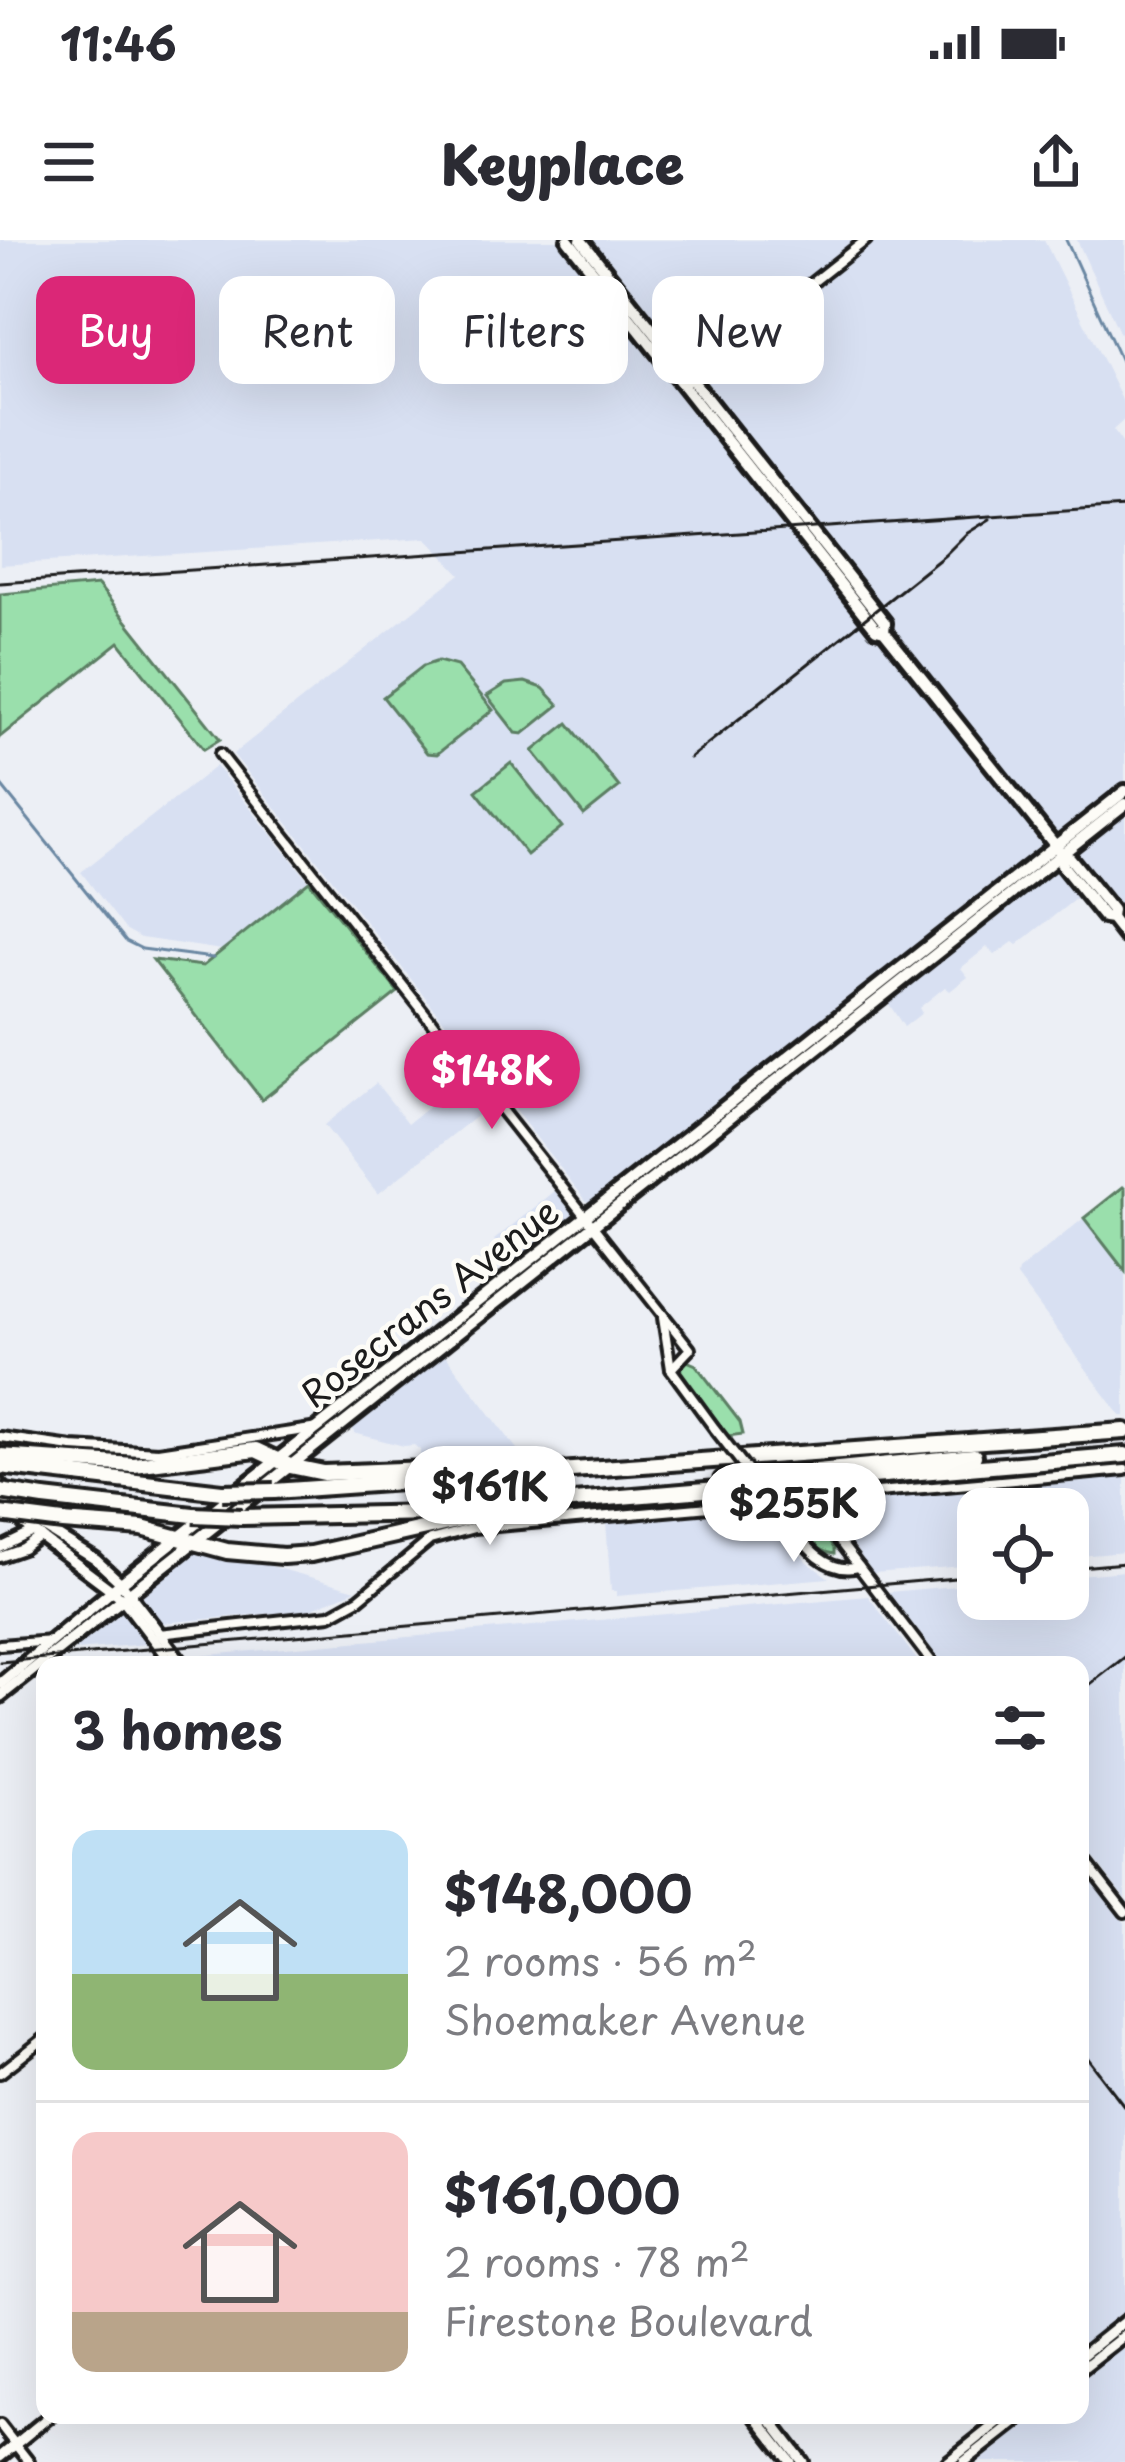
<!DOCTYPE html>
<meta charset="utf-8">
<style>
body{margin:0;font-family:"Playpen Sans",sans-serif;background:#f2f2f3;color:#2b2b33;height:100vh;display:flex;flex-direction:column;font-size:45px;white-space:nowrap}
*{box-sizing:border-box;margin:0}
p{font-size:39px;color:#7c7c81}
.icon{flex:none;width:66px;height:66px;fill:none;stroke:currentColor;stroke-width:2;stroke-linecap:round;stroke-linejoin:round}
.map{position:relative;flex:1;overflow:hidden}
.side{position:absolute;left:36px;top:1416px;width:1053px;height:768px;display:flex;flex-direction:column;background:#fff;border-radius:24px;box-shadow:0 12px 48px #0002}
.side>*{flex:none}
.guide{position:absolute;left:36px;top:36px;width:1053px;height:108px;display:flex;gap:24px}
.fabs{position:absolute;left:957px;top:1248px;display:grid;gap:24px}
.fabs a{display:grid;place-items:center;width:132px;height:132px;border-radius:24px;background:#fff;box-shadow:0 12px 48px #0002;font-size:60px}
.price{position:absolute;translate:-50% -102px;padding:0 27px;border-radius:42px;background:#fff;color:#222;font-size:39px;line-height:78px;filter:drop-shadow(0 3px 6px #0008)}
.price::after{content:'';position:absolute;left:50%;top:72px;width:36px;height:27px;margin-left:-18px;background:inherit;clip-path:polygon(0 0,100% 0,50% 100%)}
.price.selected{background:#db2777;color:#fff}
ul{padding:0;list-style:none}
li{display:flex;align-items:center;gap:36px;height:300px;padding:0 36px}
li+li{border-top:3px solid #e1e1e2}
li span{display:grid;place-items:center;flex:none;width:336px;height:240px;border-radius:24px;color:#555}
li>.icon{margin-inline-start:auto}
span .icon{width:144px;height:144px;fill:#fffc;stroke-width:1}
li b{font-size:51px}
h2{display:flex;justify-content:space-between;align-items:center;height:144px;padding:0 36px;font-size:51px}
.pill{padding:0 42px;border-radius:24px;background:#fff;box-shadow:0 12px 48px #0002;font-size:42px;line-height:108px}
.pill.selected{background:#db2777;color:#fff}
.status{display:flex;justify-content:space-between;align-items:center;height:84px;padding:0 60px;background:#fff;direction:ltr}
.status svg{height:33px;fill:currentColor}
header{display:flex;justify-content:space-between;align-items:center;height:156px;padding:0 36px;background:#fff;font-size:54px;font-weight:800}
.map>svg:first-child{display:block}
</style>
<div class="status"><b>11:46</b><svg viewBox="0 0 49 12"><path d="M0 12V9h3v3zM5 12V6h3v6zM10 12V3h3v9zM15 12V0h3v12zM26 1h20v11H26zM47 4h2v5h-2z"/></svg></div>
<header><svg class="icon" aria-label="menu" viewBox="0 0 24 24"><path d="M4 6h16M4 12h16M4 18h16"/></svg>Keyplace<svg class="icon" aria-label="share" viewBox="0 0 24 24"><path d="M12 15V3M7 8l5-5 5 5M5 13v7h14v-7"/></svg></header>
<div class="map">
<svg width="1125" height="2222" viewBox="0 0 1125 2222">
<rect width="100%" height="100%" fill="#eceff5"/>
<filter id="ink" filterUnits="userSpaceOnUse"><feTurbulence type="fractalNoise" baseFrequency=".00833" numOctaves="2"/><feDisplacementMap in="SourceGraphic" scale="24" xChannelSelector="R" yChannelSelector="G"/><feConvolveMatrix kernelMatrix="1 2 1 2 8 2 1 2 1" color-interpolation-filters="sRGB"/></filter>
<g filter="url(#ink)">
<g fill="#d8e0f2">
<path d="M0,0h1044l81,166v13l-12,11 12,17v336l-62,49h-6l-59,52 -403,319h-7l-355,-449 227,-180 -34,-36 -426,27z"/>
<path d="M1077,0h48v105z"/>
<path d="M216,526l93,115 -87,69 -81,-12 -16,-9 -44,-57z"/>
<path d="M1125,572v105l-49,-63z"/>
<path d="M1054,629l25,27 -62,49 -4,-3 -18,13 -8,-8 -26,21 7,9 -18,14 -5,-4 -26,21 3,5 -18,14 -17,-26z"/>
<path d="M466,838l23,28 -111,88 -54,-69 52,-42 32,40z"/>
<path d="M1125,945v231h-4l-104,-140 1,-5z"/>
<path d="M555,951l19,24 -1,5 -58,46 -21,-26z"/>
<path d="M443,1112l80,105v4l-103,1v-12l-6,-5 -10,1 -50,-13 -2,-9z"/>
<path d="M1125,1236v76l-57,5v-48h-90v56l-105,8 -49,-67 9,-6z"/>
<path d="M760,1268l47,54 22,16 -212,18v-5h-6l-5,-69z"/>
<path d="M195,1311l65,12 96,27 -48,20 -147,13 -21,-26 2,-6z"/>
<path d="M1125,1331v327l-45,-58v-175h-136l-56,-73 90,-8v15h90v-23z"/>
<path d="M868,1356l53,69h-728l-7,-8z"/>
<path d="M117,1371h6l25,33 -73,6 -2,-4z"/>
<path d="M1080,1625l45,58v391l-40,31 -5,-7z"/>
<path d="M1125,2103v119h-150l59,-47h46v-37z"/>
</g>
<g fill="#9adfac" stroke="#5b7e64" stroke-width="3">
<path d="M98,345l122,154 -16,10 -85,-107 -119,95v-143z"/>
<path d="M438,421l19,5 36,44 -56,44 -10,-1 -44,-56 40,-31z"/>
<path d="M525,442l18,6 16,17 -36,29 -7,-1 -29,-37 19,-12z"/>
<path d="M568,483l51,64 -35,28 -51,-64z"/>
<path d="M511,523l51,64 -35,28 -51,-64z"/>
<path d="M309,641l89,111 -136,108 -109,-140 50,6z"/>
<path d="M1123,947l2,2v82l-41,-53z"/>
<path d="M687,1121l9,4 44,57 3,12 -15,2 -48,-66z"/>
<path d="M787,1264l19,3 28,41v6c-23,-3 -44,-28 -47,-50z"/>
</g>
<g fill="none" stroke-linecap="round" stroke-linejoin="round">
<g stroke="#6b87a2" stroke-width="3">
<path d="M1066,0l59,130"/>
<path d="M0,544l126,157 16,8 71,9"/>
</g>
<g stroke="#1c1c1c" stroke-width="16">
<g id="tertiary">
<path d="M688,141l178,-141"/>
<path d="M220,514l470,595 -19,20"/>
<path d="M663,1078l8,51 44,60"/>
<path d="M0,1197l72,10 86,5 160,-24"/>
<path d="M813,1257l7,19 114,149"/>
<path d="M783,1276c19,25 41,60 76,51"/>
<path d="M0,1308l35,-17"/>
<path d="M0,1317l23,-8 18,-13"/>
<path d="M159,1394l171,-19 29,-16 71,-59 44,-12 651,-58"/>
<path d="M0,1405l52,-4"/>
<path d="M1080,1614l45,58"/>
<path d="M0,1833l45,-35"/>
<path d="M0,2185l29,37"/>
</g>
</g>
<g stroke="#1c1c1c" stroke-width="18">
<g id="secondary">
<path d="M0,1244l40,41 56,35 25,23 63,82"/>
<path d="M0,1258l25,27 97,73 51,67"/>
<path d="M1080,2117l45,-36"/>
<path d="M1080,2130l45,-35"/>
<path d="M754,2175l37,47"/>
<path d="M767,2175l36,47"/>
<path d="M0,2217l51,-42"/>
<path d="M948,2222l59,-47"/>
<path d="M964,2222l60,-47"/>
</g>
</g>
<g stroke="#1c1c1c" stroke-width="20">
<g id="primary">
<path d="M568,0l308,389 8,2 178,223 8,4 42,52 -1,8"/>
<path d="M581,0l304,383 -1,8"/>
<path d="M1062,614v11l42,52 7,1 14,18"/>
<path d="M0,1444l121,-101 1004,-792"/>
<path d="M0,1456l1125,-892"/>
</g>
</g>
<g stroke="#1c1c1c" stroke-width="22">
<g id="motorway">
<path d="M0,1216l134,9 122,-15 34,16 34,7 206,-8"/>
<path d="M0,1226l222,26"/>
<path d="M722,1240l252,-24"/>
<path d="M274,1251l851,-60"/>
<path d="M44,1258l149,17"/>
<path d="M242,1277l188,-4 695,-58"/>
<path d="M63,1282l79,6 85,23 56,5 28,-2 159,-36"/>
</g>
</g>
<use href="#tertiary" stroke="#fdfcf7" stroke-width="8"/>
<use href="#secondary" stroke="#fdfcf7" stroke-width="9"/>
<use href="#primary" stroke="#fdfcf7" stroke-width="10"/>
<use href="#motorway" stroke="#fdfcf7" stroke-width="14"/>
<g stroke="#1c1c1c" stroke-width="3">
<path d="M0,343l1125,-76"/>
<path d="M690,518l255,-203 21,-21 24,-15"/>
<path d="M1068,1328l57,-5"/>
<path d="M0,1422l978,-86"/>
<path d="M1080,1452l45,-35"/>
<path d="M1080,1808l45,59"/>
</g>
<g stroke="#1c1c1c" stroke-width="16" stroke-linecap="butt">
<path id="tertiary-bridge" d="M715,1189l68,87"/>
</g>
<g stroke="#1c1c1c" stroke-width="22" stroke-linecap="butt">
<g id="motorway-bridge">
<path d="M0,1251l44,7"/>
<path d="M222,1252l52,-1"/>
<path d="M0,1274l63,8"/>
<path d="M193,1275l49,2"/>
</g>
</g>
<use href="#tertiary-bridge" stroke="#fdfcf7" stroke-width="8"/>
<use href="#motorway-bridge" stroke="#fdfcf7" stroke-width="14"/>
</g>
</g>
<g text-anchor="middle" stroke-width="9" stroke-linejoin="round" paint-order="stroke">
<g font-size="36" fill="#1c1c1c" stroke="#fdfcf7">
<text transform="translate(430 1063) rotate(-38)" y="13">Rosecrans Avenue</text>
</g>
</g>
</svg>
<div class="fabs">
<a><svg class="icon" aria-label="locate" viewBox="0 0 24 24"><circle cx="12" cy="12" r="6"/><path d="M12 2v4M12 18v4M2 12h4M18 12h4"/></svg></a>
</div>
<b class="price selected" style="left:492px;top:892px">$148K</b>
<b class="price" style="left:490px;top:1308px">$161K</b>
<b class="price" style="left:794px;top:1325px">$255K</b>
<div class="guide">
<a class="pill selected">Buy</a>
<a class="pill">Rent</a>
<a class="pill">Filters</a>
<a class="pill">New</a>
</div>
<section class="side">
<h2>3 homes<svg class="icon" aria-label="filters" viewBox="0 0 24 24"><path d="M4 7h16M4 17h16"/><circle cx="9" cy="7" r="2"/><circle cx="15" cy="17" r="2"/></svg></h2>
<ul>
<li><span style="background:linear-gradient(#bfe0f5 60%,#8fb573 0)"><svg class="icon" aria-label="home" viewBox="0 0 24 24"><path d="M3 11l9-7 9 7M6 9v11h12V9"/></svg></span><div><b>$148,000</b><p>2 rooms · 56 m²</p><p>Shoemaker Avenue</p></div></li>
<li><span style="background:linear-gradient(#f6c9c9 75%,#b9a48a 0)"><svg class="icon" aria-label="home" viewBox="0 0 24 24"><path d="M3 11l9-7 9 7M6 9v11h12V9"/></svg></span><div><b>$161,000</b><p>2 rooms · 78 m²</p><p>Firestone Boulevard</p></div></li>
</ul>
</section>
</div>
